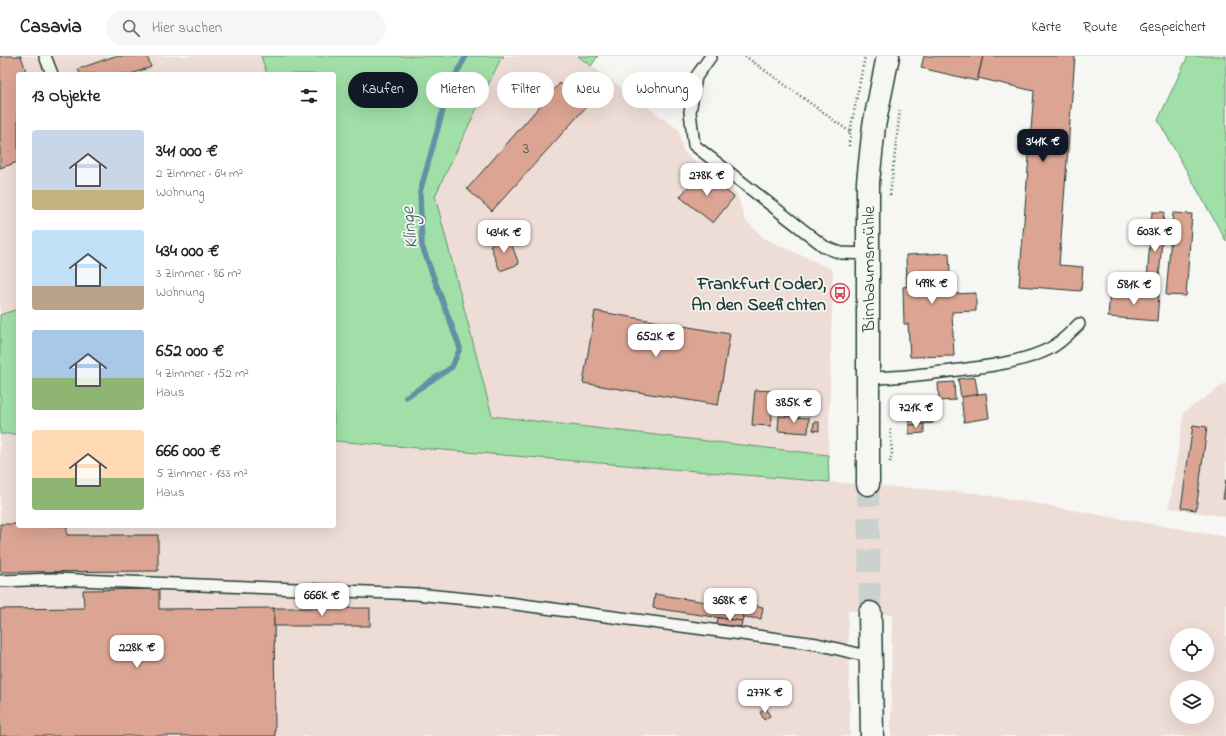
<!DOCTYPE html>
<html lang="de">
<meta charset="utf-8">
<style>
body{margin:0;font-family:"Indie Flower",sans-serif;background:#f6f6f6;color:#202124;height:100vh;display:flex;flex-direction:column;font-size:15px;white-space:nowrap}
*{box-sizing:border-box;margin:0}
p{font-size:13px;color:#757577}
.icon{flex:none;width:22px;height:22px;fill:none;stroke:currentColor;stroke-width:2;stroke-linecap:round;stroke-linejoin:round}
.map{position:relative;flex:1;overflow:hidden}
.drawer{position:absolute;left:16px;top:16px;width:320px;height:456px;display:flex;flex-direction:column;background:#fff;border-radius:4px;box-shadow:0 4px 16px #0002}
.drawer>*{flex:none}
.top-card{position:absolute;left:348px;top:16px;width:380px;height:36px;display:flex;gap:8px}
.tools{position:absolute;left:1170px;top:572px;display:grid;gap:8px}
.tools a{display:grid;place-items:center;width:44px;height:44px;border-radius:50%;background:#fff;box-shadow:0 4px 16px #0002;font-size:20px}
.price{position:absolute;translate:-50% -34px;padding:0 9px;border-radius:8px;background:#fff;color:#222;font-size:13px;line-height:26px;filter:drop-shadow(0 1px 2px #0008)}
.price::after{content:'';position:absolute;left:50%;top:24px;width:12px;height:9px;margin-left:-6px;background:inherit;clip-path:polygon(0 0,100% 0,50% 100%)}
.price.selected{background:#111827;color:#fff}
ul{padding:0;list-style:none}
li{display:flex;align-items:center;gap:12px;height:100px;padding:0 16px}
li span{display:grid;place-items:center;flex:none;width:112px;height:80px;border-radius:4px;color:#555}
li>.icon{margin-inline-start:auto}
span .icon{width:48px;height:48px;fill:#fffc;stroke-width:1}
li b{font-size:17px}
h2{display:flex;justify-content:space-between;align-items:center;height:48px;padding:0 16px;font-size:17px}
.chip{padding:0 14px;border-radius:18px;background:#fff;box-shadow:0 4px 16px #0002;font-size:14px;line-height:36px}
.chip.selected{background:#111827;color:#fff}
header{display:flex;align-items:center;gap:24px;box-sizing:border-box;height:56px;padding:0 20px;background:#fff;border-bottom:1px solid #e0e0e0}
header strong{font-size:19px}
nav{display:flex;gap:22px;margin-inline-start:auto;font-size:14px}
.search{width:280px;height:36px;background:#f6f6f6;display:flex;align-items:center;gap:10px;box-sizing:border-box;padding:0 14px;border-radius:22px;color:#757577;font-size:15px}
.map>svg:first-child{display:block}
</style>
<header>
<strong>Casavia</strong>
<div class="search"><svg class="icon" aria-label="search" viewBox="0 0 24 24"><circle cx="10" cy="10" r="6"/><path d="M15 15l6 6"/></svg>Hier suchen</div>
<nav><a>Karte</a><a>Route</a><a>Gespeichert</a></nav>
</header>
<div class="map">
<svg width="1226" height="680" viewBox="0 0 1226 680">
<rect width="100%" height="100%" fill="#f6f6f2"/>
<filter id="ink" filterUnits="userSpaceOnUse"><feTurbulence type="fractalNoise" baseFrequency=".025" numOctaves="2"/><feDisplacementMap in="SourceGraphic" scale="8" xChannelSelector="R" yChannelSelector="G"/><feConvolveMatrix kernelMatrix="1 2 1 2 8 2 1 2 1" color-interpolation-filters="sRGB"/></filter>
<g filter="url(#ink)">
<g fill="#eeddd6" fill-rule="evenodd">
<path d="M0,0h261l6,18h-249v235l-18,6z"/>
<path d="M504,0h74l101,74 4,21 54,43 8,26 19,18 69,32 -5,185 -336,-39 -57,-220 65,-136z"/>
<path d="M1226,327v134l-57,-9 15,-96z"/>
<path d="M0,378h18v92h316v-85l495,41 146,11 251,44v199h-335l1,-121 -44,-5 2,126h-850zM1177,579h30v30h-30zM1177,631h30v30h-30z"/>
</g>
<g fill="#a0dfa7" stroke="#608e6e">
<path d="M261,0h243l-4,4 -65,136 57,220 336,39 1,27 -495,-41v-367h-67z"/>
<path d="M578,0h20l-7,10z"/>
<path d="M1188,0h38v185l-68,-121z"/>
<path d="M18,253v125h-18v-119z"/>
</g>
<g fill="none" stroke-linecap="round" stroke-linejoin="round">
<path stroke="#6490a5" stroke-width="5.5" d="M406,341l46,-30 8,-19 -38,-102 -2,-54 30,-107 16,-29"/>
</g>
<g fill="#dba493" stroke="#1f3d34">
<path d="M0,0h21l6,18h-9v88l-18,6z"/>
<path d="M115,0h32l4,11 -20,7h-51l-2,-5z"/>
<path d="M924,0h59l-6,25 -56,-13z"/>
<path d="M983,0h92l-16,209 24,2 -2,24 -62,-5 15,-195 -56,-13z"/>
<path d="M560,27l27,23 -95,105 -25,-22z"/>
<path d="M701,115l33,26 -21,26 -33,-26z"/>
<path d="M1152,156h12l-6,82h-12z"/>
<path d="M1173,157l19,1 -6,82 -20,-1z"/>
<path d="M509,182l10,26 -19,7 -10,-26z"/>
<path d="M949,197l2,41 25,-1v18l-24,1 2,44 -44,1 -2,-33h-4l-1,-37 4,-1 -1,-31z"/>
<path d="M1110,235l49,4 -2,26 -49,-4z"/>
<path d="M595,255l135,23 -12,71 -135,-22z"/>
<path d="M975,321l3,18 -17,2 -3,-18z"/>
<path d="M954,326l1,18 -16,1 -1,-18z"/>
<path d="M755,334l19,1 -3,35 -19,-1z"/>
<path d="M986,337l3,25 -25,4 -3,-25z"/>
<path d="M932,342l1,25 -24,2 -2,-25z"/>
<path d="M779,360l30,2 -1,15 -30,-2z"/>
<path d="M814,366h5v9l-6,-1z"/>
<path d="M924,368v9l-15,1v-9z"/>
<path d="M1193,369l14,2 -11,83 -15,-2z"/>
<path d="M1226,424v19h-3z"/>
<path d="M0,468h18v2h49v9h91v36l-158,1z"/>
<path d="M159,533v20l115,-1 1,128h-275v-127l84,-1 -1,-18z"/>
<path d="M655,538l89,14 -2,13 -89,-13z"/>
<path d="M745,548l18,3 -2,12 -18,-2z"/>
<rect x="274" y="552" width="96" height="18"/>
<path d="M718,562l24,3 -1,6 -24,-3z"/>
<path d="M766,652l4,8 -6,4 -4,-8z"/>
</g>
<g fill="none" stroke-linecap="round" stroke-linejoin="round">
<path stroke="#cbd1cc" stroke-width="22" stroke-dasharray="22 11" stroke-linecap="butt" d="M868,428l2,129"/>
<g stroke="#1f3d34" stroke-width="14">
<g id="lane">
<path d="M45,0l7,18"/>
<path d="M711,0l-15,21 -6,35 4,33 131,102 16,6 27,1"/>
<path d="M869,322c25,0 49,-3 73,-6 33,-4 77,-8 107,-23 12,-6 21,-16 30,-25"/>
<path d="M0,525l54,-2 362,15 92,9 309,41 54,13"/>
</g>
</g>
<g stroke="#1f3d34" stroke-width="25">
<g id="secondary">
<path d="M868,428v-302l6,-56 14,-70"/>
<path d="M870,557l2,123"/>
</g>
</g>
<g stroke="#1f3d34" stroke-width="2.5" stroke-dasharray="1 3" stroke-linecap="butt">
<path d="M745,0l105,76"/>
<path d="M849,90l1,-14 15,-76"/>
<path d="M890,139l10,-85"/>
<path d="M890,406l2,-9 -2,-26"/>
</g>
<use href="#lane" stroke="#f6f6f2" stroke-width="11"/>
<use href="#secondary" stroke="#f6f6f2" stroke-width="22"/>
</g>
</g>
<defs>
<g id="bus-ring" transform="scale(1)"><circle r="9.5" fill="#f6f6f2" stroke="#d1495b" stroke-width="1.5"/><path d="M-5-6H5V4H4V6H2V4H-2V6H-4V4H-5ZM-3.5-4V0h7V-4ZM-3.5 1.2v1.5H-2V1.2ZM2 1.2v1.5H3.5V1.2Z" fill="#d1495b"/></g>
</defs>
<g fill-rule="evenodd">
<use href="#bus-ring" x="840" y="237"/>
</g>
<g text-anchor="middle" stroke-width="3.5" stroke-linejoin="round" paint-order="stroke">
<g font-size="16" fill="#4e574c">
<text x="526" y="97">3</text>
</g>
<g font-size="18" fill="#1f3d34" stroke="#f6f6f2">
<text transform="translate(868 213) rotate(-90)" y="6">Birnbaumsmühle</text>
</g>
<g font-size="18" font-weight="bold" fill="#1f3d34" stroke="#f6f6f2" text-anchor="end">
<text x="826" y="233">Frankfurt (Oder),<tspan x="826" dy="21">An den Seefichten</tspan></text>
</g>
<g font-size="19" font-style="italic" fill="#36595a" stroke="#f6f6f2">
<text transform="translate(408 172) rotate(-96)" y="7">Klinge</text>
</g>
</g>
</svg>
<div class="tools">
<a><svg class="icon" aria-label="locate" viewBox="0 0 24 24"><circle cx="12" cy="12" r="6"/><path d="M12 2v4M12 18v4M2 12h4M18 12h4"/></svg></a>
<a><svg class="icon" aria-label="layers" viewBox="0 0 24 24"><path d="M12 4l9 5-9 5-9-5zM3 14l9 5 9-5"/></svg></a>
</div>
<b class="price selected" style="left:1043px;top:107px">341K €</b>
<b class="price" style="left:707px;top:141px">278K €</b>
<b class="price" style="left:1155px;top:197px">603K €</b>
<b class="price" style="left:504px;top:198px">434K €</b>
<b class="price" style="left:932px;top:249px">499K €</b>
<b class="price" style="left:1134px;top:250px">581K €</b>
<b class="price" style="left:656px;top:302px">652K €</b>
<b class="price" style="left:794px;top:368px">385K €</b>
<b class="price" style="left:916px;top:373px">721K €</b>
<b class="price" style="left:322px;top:561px">666K €</b>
<b class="price" style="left:730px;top:566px">368K €</b>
<b class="price" style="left:137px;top:613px">228K €</b>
<b class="price" style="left:765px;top:658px">277K €</b>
<div class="top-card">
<a class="chip selected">Kaufen</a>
<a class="chip">Mieten</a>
<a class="chip">Filter</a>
<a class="chip">Neu</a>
<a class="chip">Wohnung</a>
</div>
<section class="drawer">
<h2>13 Objekte<svg class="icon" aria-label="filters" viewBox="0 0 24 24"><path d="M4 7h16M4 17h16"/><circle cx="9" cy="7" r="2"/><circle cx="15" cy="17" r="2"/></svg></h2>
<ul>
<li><span style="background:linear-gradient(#c9d6e8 75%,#c2b280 0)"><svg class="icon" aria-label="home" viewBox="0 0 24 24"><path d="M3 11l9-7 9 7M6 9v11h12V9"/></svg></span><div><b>341 000 €</b><p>2 Zimmer · 64 m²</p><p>Wohnung</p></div></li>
<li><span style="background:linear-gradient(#bfe0f5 70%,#b9a48a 0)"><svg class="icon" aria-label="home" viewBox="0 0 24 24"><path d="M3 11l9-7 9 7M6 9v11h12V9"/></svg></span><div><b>434 000 €</b><p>3 Zimmer · 86 m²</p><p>Wohnung</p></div></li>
<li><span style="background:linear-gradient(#a9c7e8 60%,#8fb573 0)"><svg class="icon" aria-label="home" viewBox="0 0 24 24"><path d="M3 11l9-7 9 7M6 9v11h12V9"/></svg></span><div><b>652 000 €</b><p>4 Zimmer · 152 m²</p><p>Haus</p></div></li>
<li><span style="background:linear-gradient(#ffd9b3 60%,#8fb573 0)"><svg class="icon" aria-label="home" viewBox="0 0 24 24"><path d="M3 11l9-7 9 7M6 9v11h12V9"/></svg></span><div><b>666 000 €</b><p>5 Zimmer · 133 m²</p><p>Haus</p></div></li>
</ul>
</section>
</div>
